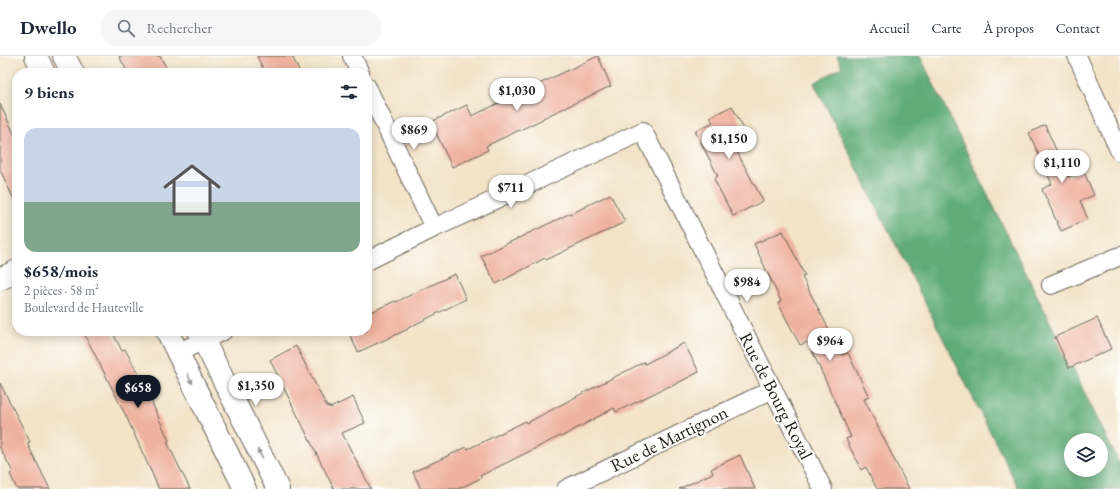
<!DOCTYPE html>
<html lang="fr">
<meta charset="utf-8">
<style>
body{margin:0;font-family:"EB Garamond",serif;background:#f6f6f7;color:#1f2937;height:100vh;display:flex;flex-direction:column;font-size:15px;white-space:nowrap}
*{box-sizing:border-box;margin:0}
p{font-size:13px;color:#747a83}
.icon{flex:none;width:22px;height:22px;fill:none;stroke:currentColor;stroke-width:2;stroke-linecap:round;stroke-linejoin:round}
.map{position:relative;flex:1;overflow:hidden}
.sheet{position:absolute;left:12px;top:12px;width:360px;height:268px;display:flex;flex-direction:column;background:#fff;border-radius:16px;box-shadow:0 2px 10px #0003}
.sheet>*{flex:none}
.buttons{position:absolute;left:1064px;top:377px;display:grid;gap:8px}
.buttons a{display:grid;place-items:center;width:44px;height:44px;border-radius:50%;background:#fff;box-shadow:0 2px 10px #0003;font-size:20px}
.price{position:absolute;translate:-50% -34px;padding:0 9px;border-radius:14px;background:#fff;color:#222;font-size:13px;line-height:26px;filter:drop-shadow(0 1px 2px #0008)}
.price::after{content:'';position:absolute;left:50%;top:24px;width:12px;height:9px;margin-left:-6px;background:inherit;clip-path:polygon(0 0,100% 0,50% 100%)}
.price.selected{background:#111827;color:#fff}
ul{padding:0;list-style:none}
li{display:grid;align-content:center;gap:8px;height:212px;padding:0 12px}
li+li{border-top:1px solid #e0e1e3}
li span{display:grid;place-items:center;height:124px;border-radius:12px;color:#555}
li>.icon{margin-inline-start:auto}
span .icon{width:72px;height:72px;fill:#fffc;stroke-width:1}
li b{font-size:17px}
h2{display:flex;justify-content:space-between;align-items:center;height:48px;padding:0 12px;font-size:17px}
header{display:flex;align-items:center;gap:24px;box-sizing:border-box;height:56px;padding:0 20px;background:#fff;border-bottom:1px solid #e0e1e3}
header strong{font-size:19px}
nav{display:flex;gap:22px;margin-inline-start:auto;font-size:14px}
.search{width:280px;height:36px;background:#f6f6f7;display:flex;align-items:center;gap:10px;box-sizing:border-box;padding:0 14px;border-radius:16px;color:#747a83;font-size:15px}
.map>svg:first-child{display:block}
</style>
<header>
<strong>Dwello</strong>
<div class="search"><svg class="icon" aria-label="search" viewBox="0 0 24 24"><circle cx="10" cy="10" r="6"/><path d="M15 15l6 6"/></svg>Rechercher</div>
<nav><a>Accueil</a><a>Carte</a><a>À propos</a><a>Contact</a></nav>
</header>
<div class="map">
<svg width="1120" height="433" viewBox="0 0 1120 433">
<rect width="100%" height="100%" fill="#fdfcf7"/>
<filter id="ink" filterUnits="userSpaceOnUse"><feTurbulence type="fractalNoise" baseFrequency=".025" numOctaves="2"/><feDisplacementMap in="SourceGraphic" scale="8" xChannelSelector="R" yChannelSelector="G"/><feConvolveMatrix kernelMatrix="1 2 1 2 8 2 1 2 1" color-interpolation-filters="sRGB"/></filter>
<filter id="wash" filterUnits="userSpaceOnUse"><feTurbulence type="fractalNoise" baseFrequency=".012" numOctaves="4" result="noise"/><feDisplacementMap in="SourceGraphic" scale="16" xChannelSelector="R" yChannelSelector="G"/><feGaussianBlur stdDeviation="0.9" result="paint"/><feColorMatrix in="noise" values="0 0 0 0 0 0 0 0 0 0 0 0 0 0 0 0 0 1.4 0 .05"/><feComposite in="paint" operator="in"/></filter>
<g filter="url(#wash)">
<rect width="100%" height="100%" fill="#f3e3c7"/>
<path fill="#5fac77" stroke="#3e644a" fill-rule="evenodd" d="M837,0h83l200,409v24h-101l-205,-406 28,-16zM1071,384h30v30h-30z"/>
<g id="blocks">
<g fill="#efb2a0">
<path d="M119,0h41l9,17h-41z"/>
<path d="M257,0h35l8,17h-35z"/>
<path d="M598,0l13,30 -68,32v1l-57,27 2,4 -36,17 -21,-45 36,-17 5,11z"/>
<path d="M0,48l17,36v66l-17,-36z"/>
<path d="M732,50l18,35 -15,7 28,53 -30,15 -19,-37 4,-3 -23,-45 18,-9 -3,-5z"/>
<path d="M1045,69l23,52 15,-7 11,25 -14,6 8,18 -27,12 -19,-42 10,-5 -23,-51z"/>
<path d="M610,138l15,28 -79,38 -1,-2 -49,26 -15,-28 90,-43v1z"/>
<path d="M783,175l22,45 -3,1 40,78 6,-2 21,44 -5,2 45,90h-32l-11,-22 -5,3 -15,-31 5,-2 -43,-95 -8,3 -22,-42 3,-2 -27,-57z"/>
<path d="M455,218l11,25 -58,29v1l-4,2 -46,21 -10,-21h19v-17l28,-13 1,1z"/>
<path d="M1097,262l14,31 -42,19 -14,-31z"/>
<path d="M83,275h29l10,20 3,-2 19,36 25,56 -2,1 23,47h-31l-33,-73z"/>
<path d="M684,287l15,29 -29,15 -1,-1 -53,26 -2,-4 -53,29 -1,-1 -80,40 1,2 -23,11h-37l-8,-17 54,-25 1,2 58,-28 1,2 56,-30 61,-31 1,2z"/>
<path d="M296,290l31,61 2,-1 1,2 23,-11 12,26 -23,10 29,56h-37l-64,-129z"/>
<path d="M0,327l30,59 -3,1 23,46h-33l-7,-15 3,-2 -13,-24z"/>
<path d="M740,399l15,34h-76l34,-16 -2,-4z"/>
</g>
</g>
</g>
<g filter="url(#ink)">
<use href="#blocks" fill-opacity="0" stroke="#676258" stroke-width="1"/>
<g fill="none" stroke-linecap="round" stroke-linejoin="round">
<g stroke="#676258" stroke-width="20">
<g id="minor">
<path d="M352,0l8,17"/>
<path d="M1077,0l43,96"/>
<path d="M367,31l67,141"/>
<path d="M367,205l67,-33 209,-97 180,358"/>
<path d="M1051,229l69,-29"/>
<path d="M177,297l46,-22"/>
<path d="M566,433l207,-100"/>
</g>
</g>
<g stroke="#676258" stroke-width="24">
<g id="tertiary">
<path d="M36,0l8,17"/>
<path d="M64,0l9,17"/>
<path d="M0,223l17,-8"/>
<path d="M167,275l78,158"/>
<path d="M199,275l79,158"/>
</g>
</g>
<use href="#minor" stroke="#fff" stroke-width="18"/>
<use href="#tertiary" stroke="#fff" stroke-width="22"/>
</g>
<defs><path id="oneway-solid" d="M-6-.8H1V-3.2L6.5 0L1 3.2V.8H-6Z"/></defs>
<g fill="#999">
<use href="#oneway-solid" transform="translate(190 323) rotate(63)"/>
<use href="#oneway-solid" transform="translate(260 398) rotate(-117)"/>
</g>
</g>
<g text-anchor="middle" stroke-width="4" stroke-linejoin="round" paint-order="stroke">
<g font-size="18" fill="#1c1c1c" stroke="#fdfcf7">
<text transform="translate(776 340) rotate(63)" y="6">Rue de Bourg Royal</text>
<text transform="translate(669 383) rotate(-26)" y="6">Rue de Martignon</text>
</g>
</g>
</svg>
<div class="buttons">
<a><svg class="icon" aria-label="layers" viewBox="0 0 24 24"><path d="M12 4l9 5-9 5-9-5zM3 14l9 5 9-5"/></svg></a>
</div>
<b class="price" style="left:517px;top:56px">$1,030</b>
<b class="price" style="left:414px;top:95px">$869</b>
<b class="price" style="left:729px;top:104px">$1,150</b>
<b class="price" style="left:1062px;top:128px">$1,110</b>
<b class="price" style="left:511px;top:153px">$711</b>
<b class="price" style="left:747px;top:247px">$984</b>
<b class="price" style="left:830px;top:306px">$964</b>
<b class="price" style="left:256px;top:351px">$1,350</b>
<b class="price selected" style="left:138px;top:353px">$658</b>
<section class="sheet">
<h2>9 biens<svg class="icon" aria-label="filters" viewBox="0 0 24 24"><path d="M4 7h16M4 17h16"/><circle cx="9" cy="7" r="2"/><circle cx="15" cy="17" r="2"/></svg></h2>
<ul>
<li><span style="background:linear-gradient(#c9d6e8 60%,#7fa58c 0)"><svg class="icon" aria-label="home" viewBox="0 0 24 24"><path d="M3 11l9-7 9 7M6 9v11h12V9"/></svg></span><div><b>$658/mois</b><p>2 pièces · 58 m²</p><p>Boulevard de Hauteville</p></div></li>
</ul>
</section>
</div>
